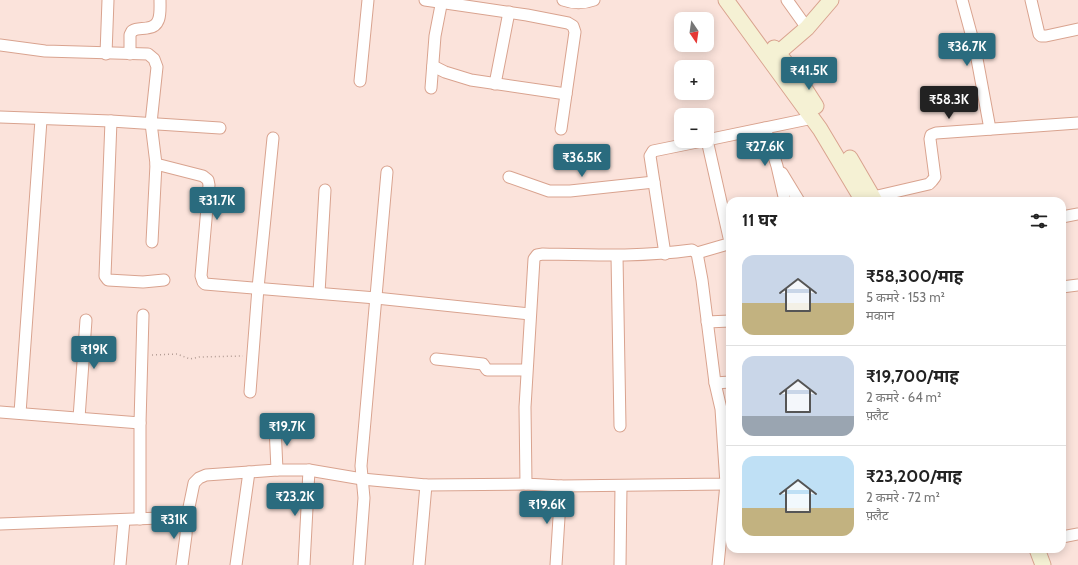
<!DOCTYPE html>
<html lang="hi">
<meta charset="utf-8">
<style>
body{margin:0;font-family:Cabin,"Noto Sans Devanagari",sans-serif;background:#f6f6f6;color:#222;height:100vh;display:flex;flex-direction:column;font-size:15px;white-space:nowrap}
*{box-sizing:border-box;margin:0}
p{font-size:13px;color:#767676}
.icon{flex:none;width:22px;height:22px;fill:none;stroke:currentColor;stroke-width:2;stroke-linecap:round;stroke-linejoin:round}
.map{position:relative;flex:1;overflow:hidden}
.details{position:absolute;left:726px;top:197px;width:340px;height:356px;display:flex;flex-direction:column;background:#fff;border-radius:12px;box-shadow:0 2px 10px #0003}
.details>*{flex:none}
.needle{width:26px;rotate:167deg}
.tools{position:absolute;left:674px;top:12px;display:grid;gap:8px}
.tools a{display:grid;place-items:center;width:40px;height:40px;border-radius:8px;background:#fff;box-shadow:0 2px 10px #0003;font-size:20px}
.price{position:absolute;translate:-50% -34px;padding:0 9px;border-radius:4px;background:#2a6b7e;color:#fff;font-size:13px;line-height:26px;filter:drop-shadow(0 1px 2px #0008)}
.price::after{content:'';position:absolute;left:50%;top:24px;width:12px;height:9px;margin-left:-6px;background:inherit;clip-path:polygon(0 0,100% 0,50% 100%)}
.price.current{background:#222;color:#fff}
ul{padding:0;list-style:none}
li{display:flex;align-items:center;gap:12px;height:100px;padding:0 16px}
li+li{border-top:1px solid #e0e0e0}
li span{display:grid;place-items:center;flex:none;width:112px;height:80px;border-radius:12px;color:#555}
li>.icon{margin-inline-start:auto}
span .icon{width:48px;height:48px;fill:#fffc;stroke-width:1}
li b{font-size:17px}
h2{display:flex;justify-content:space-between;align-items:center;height:48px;padding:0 16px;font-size:17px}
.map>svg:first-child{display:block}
</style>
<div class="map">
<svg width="1078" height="565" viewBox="0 0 1078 565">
<rect width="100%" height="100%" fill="#fbe3db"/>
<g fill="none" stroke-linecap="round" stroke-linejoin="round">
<g stroke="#d9a38f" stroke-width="13">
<g id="street">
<path d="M425,0l102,15 41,8 5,3 2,6 -14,97"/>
<path d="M563,0c11,4 20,4 31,0"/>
<path d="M787,0l20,28"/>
<path d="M962,0l13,48 15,81"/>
<path d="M1031,0l8,34 2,2h5l32,-7"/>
<path d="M0,45l45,6 103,3 6,5 3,8 -6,56 5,41 47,12 5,4 1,5 -8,91 2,6 2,2 171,14 154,16"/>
<path d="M106,54l2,-54"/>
<path d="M130,54v-19l2,-4c5,-3 10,-2 15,-3 15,-1 13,-17 13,-28"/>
<path d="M433,66l12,6 26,8 95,14"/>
<path d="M360,81l8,-81"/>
<path d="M495,84l14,-72"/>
<path d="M431,88l4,-52 7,-36"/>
<path d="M0,117l111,4 109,7"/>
<path d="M111,121l-6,155 3,4 35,2 21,-2"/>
<path d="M765,128l12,38 8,35"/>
<path d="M707,140l106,-22"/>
<path d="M782,173l17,28"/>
<path d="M509,177l40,14h21l84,-9"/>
<path d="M873,197l56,-13 3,-3 3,-4 -5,-38 1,-4 5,-2 142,-10"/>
<path d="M1062,217l16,-3"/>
<path d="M152,242l4,-78"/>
<path d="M692,250l5,3 5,27 13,103 6,26 5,75 -165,2 -35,-2 -1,-77 9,-148 3,-4 6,-1c50,1 99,3 149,-4z"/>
<path d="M697,253l31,-9 2,-2 -23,-102"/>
<path d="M665,254l-15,-98 3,-5 49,-10"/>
<path d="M617,256l3,170"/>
<path d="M1062,287l16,-2"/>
<path d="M319,293l6,-103"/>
<path d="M707,322l23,-1"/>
<path d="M436,359l47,5 4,6h39"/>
<path d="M715,383l15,-1"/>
<path d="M250,392l8,-104 15,-150"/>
<path d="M0,412l140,11"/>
<path d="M20,413l21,-293"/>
<path d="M79,418l7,-98"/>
<path d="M275,426l2,44"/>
<path d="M140,519v-96l3,-108"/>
<path d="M0,524l187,-7 7,-34 5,-5 7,-3 71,-5h32l53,9 64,6 100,-1"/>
<path d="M1062,537l16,-3"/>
<path d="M120,565l4,-45"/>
<path d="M182,565l4,-30 1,-18"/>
<path d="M236,565l13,-93"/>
<path d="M304,565l5,-95"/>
<path d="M359,565l5,-67 -3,-32 26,-294"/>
<path d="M419,565l7,-80"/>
<path d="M556,565l5,-79"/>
<path d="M620,565l1,-79"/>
<path d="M718,565l8,-81"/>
</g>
</g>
<g stroke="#d9a38f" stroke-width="17">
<g id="secondary">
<path d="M726,0l94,129 43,72"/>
<path d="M774,48l24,30 18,28"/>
<path d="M778,53l29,-25 24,-28"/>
<path d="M850,158l25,43"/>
<path d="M1037,549l6,16"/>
</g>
</g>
<path stroke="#b49d95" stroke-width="1.5" stroke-dasharray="1 3" stroke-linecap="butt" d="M152,355l25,-1 13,5 9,-2 44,-1"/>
<use href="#street" stroke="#fff" stroke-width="11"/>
<use href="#secondary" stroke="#f5f1d4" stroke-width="15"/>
</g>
</svg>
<div class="tools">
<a><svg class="needle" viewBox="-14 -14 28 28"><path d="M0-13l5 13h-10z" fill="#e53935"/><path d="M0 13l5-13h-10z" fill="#767676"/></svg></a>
<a>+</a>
<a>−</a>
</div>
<b class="price" style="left:967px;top:67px">₹36.7K</b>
<b class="price" style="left:809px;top:91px">₹41.5K</b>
<b class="price current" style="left:949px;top:120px">₹58.3K</b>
<b class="price" style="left:765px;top:167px">₹27.6K</b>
<b class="price" style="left:582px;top:178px">₹36.5K</b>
<b class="price" style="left:217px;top:221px">₹31.7K</b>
<b class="price" style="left:94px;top:370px">₹19K</b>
<b class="price" style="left:287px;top:447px">₹19.7K</b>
<b class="price" style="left:295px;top:517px">₹23.2K</b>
<b class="price" style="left:547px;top:525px">₹19.6K</b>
<b class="price" style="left:174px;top:540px">₹31K</b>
<section class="details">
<h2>11 घर<svg class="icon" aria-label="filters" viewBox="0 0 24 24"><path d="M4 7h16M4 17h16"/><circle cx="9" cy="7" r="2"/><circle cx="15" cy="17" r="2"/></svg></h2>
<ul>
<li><span style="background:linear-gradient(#c9d6e8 60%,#c2b280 0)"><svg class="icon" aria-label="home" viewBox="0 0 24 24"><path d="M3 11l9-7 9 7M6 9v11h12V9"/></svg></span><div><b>₹58,300/माह</b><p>5 कमरे · 153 m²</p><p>मकान</p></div></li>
<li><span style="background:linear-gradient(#c9d6e8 75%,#9aa5b1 0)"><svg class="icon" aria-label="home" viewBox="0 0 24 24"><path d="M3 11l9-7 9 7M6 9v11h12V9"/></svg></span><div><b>₹19,700/माह</b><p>2 कमरे · 64 m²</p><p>फ़्लैट</p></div></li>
<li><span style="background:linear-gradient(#bfe0f5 65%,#c2b280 0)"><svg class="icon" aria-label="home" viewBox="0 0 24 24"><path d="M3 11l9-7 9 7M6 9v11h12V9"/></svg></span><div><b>₹23,200/माह</b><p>2 कमरे · 72 m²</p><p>फ़्लैट</p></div></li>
</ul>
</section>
</div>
